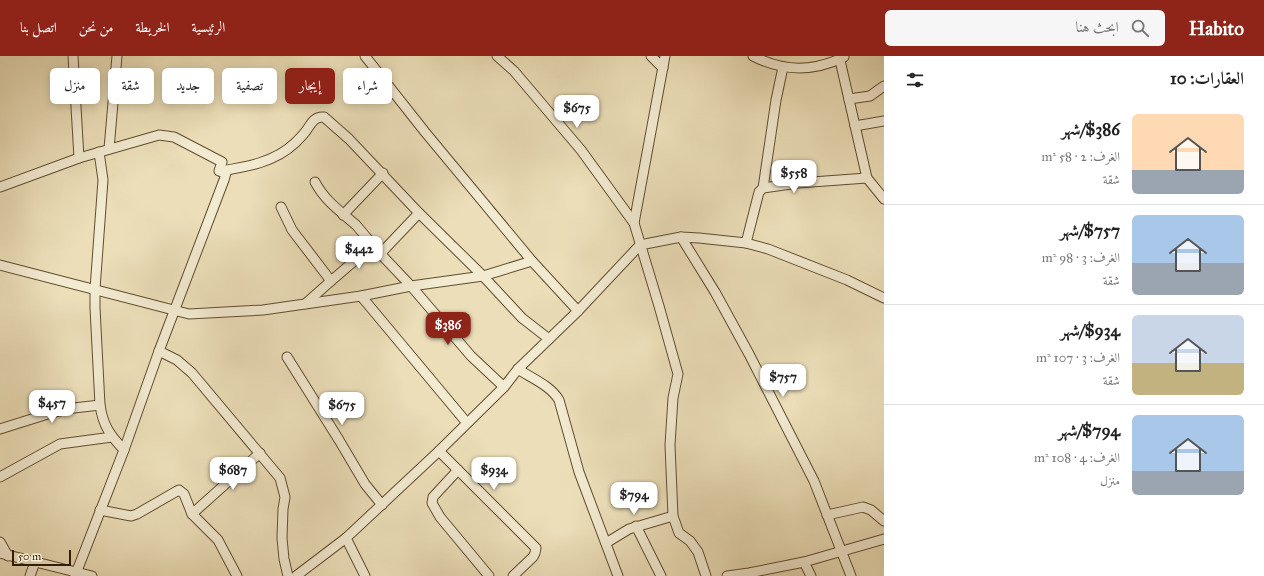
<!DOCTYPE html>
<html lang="ar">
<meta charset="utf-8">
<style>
body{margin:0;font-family:"IM FELL Great Primer",Amiri,serif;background:#f6f6f6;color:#222;direction:rtl;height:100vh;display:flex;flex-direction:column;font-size:15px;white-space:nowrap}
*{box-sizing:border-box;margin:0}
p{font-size:13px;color:#767676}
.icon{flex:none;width:22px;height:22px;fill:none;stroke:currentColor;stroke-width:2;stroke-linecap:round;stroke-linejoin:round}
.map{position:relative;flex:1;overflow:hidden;direction:ltr}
.drawer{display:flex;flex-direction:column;background:#fff;width:380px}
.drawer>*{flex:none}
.top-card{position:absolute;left:12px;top:12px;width:380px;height:36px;direction:rtl;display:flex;gap:8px}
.scale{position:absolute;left:12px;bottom:10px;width:59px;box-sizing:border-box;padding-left:4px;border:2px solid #341d00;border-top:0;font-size:11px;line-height:14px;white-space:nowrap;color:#341d00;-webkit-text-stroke:3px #f2ead1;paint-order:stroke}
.price{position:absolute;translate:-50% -34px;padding:0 9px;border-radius:8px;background:#fff;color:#222;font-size:13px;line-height:26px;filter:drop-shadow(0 1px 2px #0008)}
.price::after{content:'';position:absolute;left:50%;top:24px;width:12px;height:9px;margin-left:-6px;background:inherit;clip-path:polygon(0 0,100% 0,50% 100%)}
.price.on{background:#8f2418;color:#fff}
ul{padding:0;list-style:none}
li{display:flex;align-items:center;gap:12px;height:100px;padding:0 20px}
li+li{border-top:1px solid #e0e0e0}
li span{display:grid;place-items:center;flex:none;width:112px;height:80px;border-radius:6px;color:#555}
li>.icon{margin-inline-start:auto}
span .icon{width:48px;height:48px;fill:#fffc;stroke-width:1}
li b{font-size:17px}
h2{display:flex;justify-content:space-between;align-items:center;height:48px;padding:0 20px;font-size:17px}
.chip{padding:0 14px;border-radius:6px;background:#fff;box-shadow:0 2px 10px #0003;font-size:14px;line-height:36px}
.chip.on{background:#8f2418;color:#fff}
header{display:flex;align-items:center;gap:24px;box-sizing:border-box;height:56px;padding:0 20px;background:#8f2418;color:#fff}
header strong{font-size:19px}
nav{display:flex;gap:22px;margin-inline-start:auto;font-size:14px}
.search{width:280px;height:36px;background:#f6f6f6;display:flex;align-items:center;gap:10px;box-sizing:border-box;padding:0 14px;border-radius:6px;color:#767676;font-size:15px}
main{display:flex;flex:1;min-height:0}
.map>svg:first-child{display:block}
</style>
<header>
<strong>Habito</strong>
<div class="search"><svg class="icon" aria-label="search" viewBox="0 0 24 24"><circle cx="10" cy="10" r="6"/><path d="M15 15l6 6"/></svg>ابحث هنا</div>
<nav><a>الرئيسية</a><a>الخريطة</a><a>من نحن</a><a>اتصل بنا</a></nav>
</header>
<main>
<section class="drawer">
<h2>العقارات: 10<svg class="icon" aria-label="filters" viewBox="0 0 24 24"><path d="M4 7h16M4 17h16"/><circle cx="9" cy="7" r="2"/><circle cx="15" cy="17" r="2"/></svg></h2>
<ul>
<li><span style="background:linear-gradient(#ffd9b3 70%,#9aa5b1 0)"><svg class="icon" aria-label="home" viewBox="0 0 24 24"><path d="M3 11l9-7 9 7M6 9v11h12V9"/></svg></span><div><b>$386/شهر</b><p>الغرف: 2 · 58 m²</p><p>شقة</p></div></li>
<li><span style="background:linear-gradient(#a9c7e8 60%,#9aa5b1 0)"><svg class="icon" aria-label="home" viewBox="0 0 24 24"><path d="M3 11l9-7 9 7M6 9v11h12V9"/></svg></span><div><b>$757/شهر</b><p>الغرف: 3 · 98 m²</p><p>شقة</p></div></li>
<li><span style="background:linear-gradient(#c9d6e8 60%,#c2b280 0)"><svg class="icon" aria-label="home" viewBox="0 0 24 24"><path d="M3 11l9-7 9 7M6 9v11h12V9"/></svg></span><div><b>$934/شهر</b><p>الغرف: 3 · 107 m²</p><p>شقة</p></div></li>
<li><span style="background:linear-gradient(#a9c7e8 70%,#9aa5b1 0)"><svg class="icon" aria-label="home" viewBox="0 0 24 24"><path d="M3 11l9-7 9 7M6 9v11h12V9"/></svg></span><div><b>$794/شهر</b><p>الغرف: 4 · 108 m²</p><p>منزل</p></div></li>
</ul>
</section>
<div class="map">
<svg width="884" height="520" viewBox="0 0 884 520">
<rect width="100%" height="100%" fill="#ebdeb8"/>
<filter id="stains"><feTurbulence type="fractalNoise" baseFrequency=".005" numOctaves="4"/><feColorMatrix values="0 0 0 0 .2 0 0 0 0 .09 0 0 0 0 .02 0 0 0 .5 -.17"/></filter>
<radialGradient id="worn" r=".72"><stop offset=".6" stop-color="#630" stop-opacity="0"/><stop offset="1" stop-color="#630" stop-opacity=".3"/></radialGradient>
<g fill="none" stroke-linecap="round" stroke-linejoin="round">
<g stroke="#624d2e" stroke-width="11">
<g id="minor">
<path d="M73,0l6,102"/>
<path d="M365,0l60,76 107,129 46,50"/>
<path d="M497,0l17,15 67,79 53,73"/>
<path d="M651,0l12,12"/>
<path d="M665,0l-31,167 25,83 19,68 -5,24 -3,47 3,71 6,17 11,8 8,11 8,24"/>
<path d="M753,0c31,16 60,16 91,1"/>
<path d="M839,0l28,122 17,21"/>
<path d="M849,43l21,-3 14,-10"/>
<path d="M855,70l29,-5"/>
<path d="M109,93l8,-93"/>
<path d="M99,96l4,28 -8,109v19l5,97c3,21 10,30 24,45"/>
<path d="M220,115c27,-4 55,-9 75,-28 4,-4 8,-8 11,-12 5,-7 8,-15 18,-14l25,22 70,74 64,63 39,42 27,21"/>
<path d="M315,126c10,19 25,29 41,43 6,7 12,14 18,22"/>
<path d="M0,131l79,-29 80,-23 15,2 48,25 -3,9 7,2 -2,7 -65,171 -35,99 -49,126"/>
<path d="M763,132l13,-88 7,-33"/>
<path d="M281,151l11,23 39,51"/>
<path d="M343,159l40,-42"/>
<path d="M681,181l34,55 34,62 65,127 37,95"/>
<path d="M746,187l13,-51 4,-4 35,-5 69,-5"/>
<path d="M381,197l38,-40"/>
<path d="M0,209l189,49 74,-4 98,-14 50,-10 72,-10 49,-15"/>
<path d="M361,240l106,127"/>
<path d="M305,248l26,-23 37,-32 6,-2 37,39 60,70 33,31"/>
<path d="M159,295l18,9 15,13 88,105 5,19 -2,12 -1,29 2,21 4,17"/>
<path d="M287,301l52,83 26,44 17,21"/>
<path d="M518,313c13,9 32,16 41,31l20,72 39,104"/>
<path d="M0,373l51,-16 23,-5 26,-3"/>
<path d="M439,395l97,97 -1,5 -2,4 -20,19"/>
<path d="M458,414l-25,27 -1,6 8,14 49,59"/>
<path d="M0,421l60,-33 52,-7"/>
<path d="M100,454l31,6 6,-2 40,-23 2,-1 5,4 8,20 26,26 19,36"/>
<path d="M192,458l68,-61"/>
<path d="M827,459l36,-8 8,3 13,11"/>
<path d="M636,470l25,50"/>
<path d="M346,482l19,38"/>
<path d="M0,486l8,14"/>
<path d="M606,487l23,-14 44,-13"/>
<path d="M0,497l92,23"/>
<path d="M804,506l7,14"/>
<path d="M30,520l5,-14"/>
<path d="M296,520l50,-38 93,-87 65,-64 14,-18 60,-58 62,-66 41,-8 18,1 47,5 22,6 79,31 37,18"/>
<path d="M727,520l22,-3 55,-11 80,-23"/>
</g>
</g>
<use href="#minor" stroke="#f2ead1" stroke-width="9"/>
</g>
<rect width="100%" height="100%" filter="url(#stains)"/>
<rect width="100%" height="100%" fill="url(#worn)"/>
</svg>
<div class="scale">50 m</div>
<b class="price" style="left:577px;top:73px">$675</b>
<b class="price" style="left:794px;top:138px">$558</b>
<b class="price" style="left:359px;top:214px">$442</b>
<b class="price on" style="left:448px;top:290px">$386</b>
<b class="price" style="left:783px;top:342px">$757</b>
<b class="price" style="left:52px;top:368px">$457</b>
<b class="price" style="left:342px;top:370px">$675</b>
<b class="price" style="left:233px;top:435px">$687</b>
<b class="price" style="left:494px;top:435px">$934</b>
<b class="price" style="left:634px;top:460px">$794</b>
<div class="top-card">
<a class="chip">شراء</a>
<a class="chip on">إيجار</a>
<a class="chip">تصفية</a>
<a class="chip">جديد</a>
<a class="chip">شقة</a>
<a class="chip">منزل</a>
</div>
</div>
</main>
